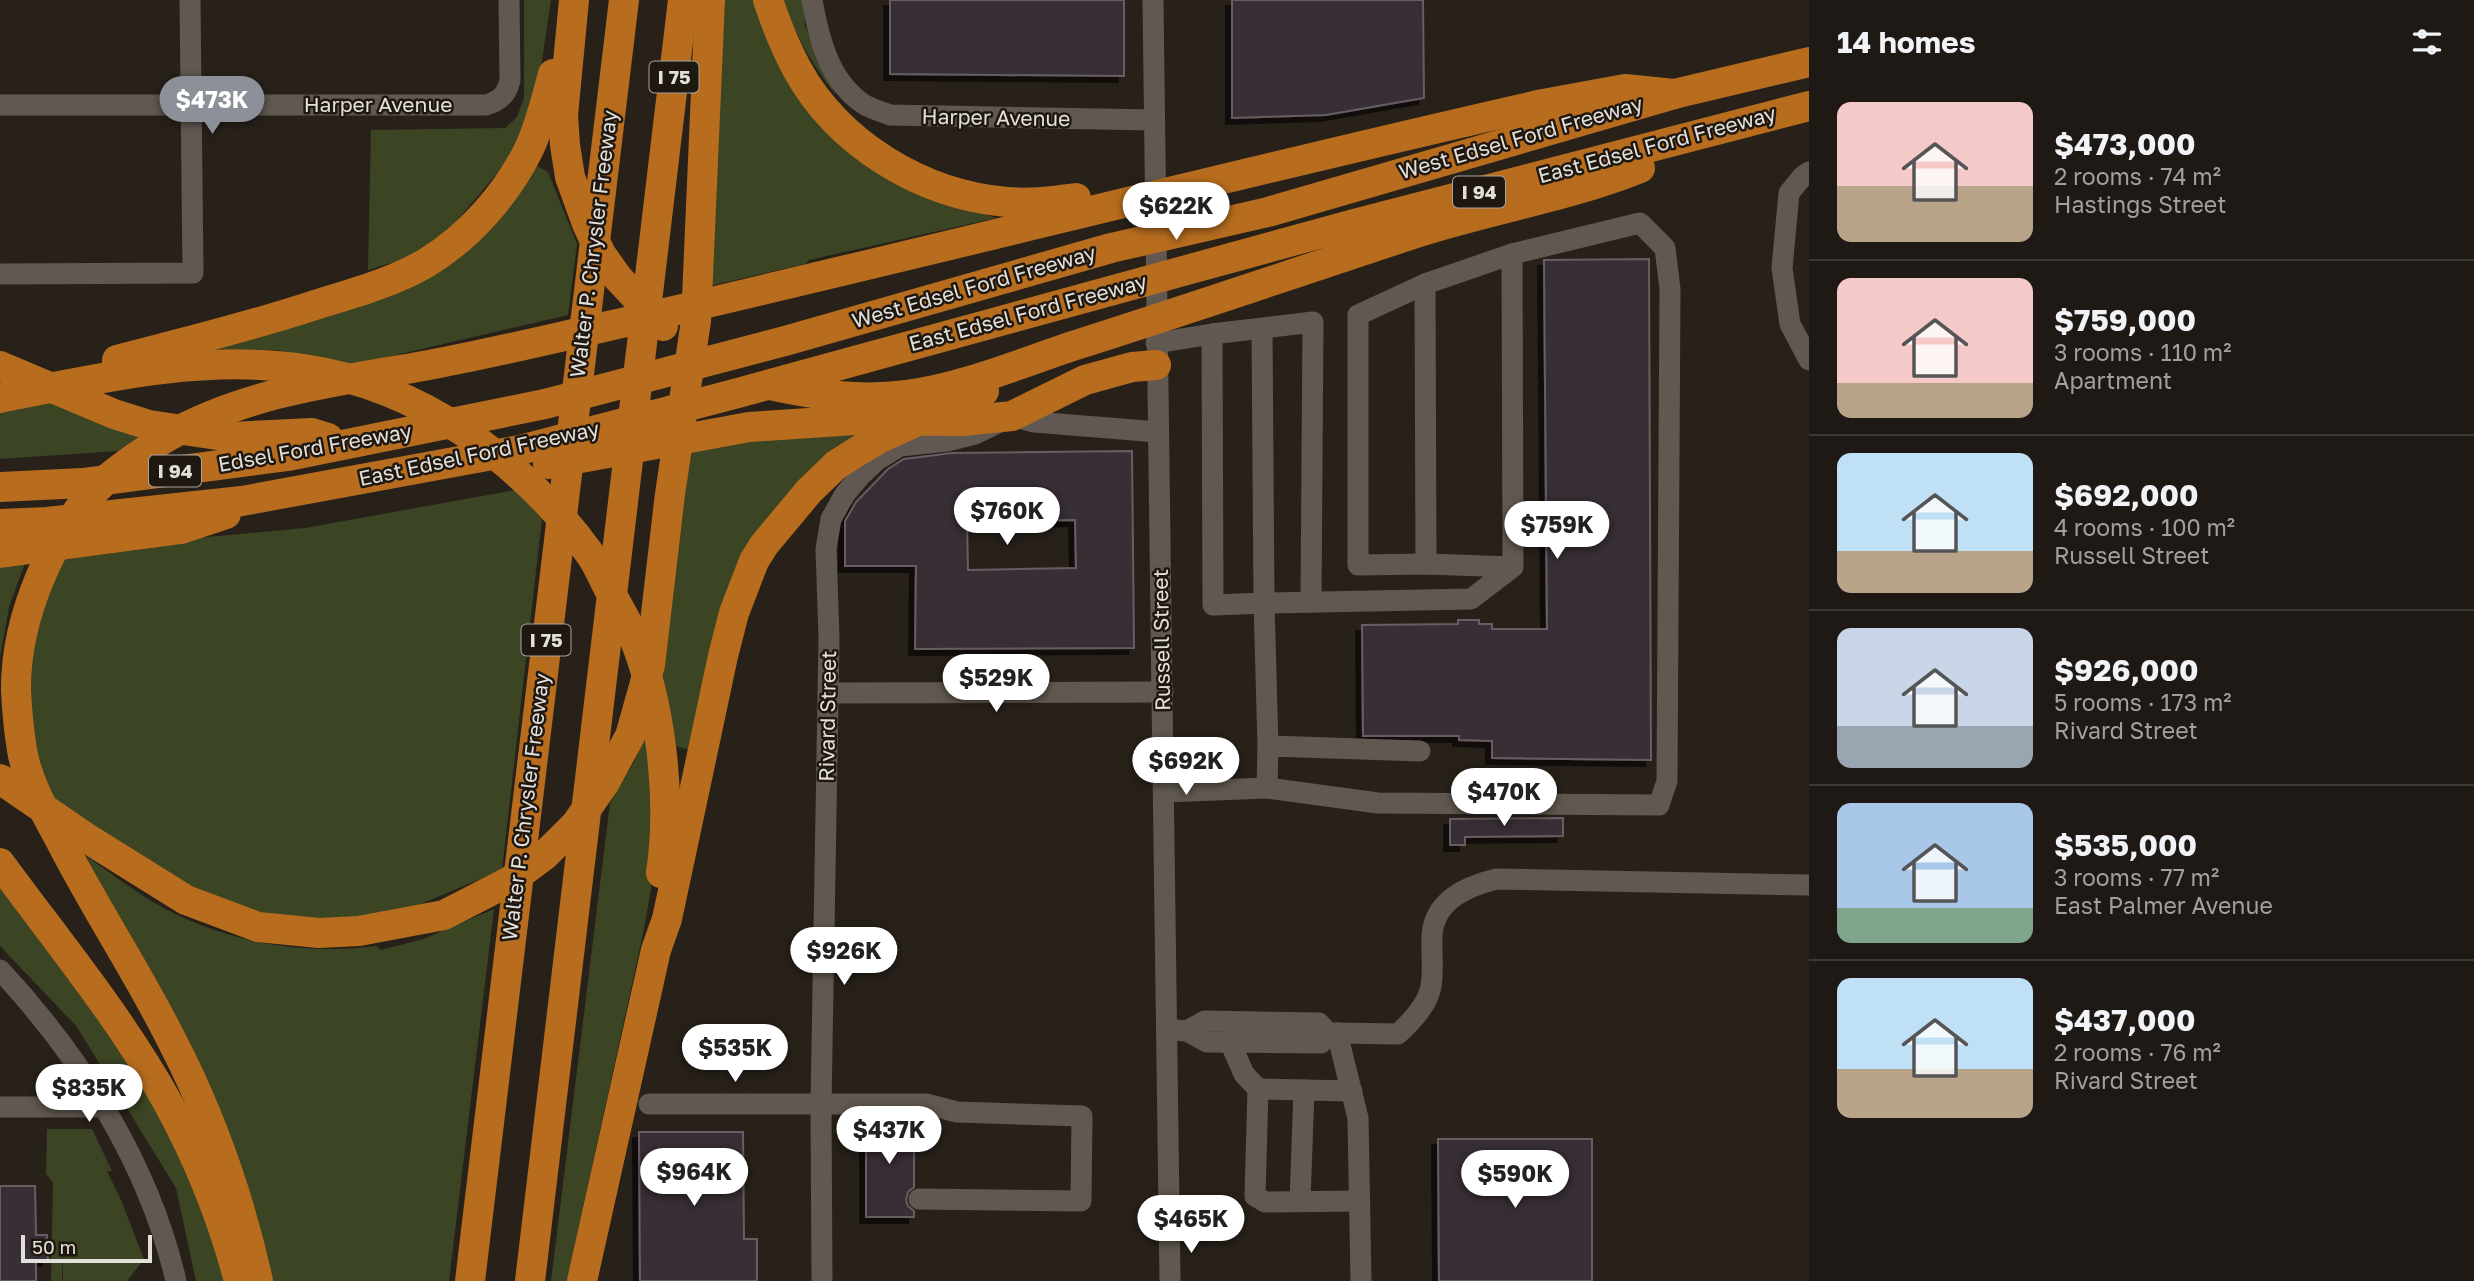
<!DOCTYPE html>
<meta charset="utf-8">
<style>
body{margin:0;font-family:"Golos Text",sans-serif;background:#26221d;color:#f1f3f6;height:100vh;display:flex;flex-direction:column;font-size:26px;white-space:nowrap}
*{box-sizing:border-box;margin:0}
p{font-size:23px;color:#a1a0a0}
.icon{flex:none;width:38px;height:38px;fill:none;stroke:currentColor;stroke-width:2;stroke-linecap:round;stroke-linejoin:round}
.map{position:relative;flex:1;overflow:hidden}
.drawer{display:flex;flex-direction:column;background:#1e1914;width:665px}
.drawer>*{flex:none}
.scale{position:absolute;left:21px;bottom:18px;width:131px;box-sizing:border-box;padding-left:7px;border:4px solid #e3dfda;border-top:0;font-size:19px;line-height:24px;white-space:nowrap;color:#e3dfda;-webkit-text-stroke:5px #1f1811;paint-order:stroke}
.price{position:absolute;translate:-50% -60px;padding:0 16px;border-radius:24px;background:#fff;color:#222;font-size:23px;line-height:46px;filter:drop-shadow(0 2px 4px #0008)}
.price::after{content:'';position:absolute;left:50%;top:42px;width:21px;height:16px;margin-left:-10px;background:inherit;clip-path:polygon(0 0,100% 0,50% 100%)}
.price.active{background:#8c9099;color:#fff}
ul{padding:0;list-style:none}
li{display:flex;align-items:center;gap:21px;height:175px;padding:0 28px}
li+li{border-top:2px solid #3c3834}
li span{display:grid;place-items:center;flex:none;width:196px;height:140px;border-radius:14px;color:#555}
li>.icon{margin-inline-start:auto}
span .icon{width:84px;height:84px;fill:#fffc;stroke-width:1}
li b{font-size:30px}
h2{display:flex;justify-content:space-between;align-items:center;height:84px;padding:0 28px;font-size:30px}
main{display:flex;flex:1;min-height:0}
.map>svg:first-child{display:block}
</style>
<main>
<div class="map">
<svg width="1809" height="1281" viewBox="0 0 1809 1281">
<defs>
<filter id="shadow"><feDropShadow dx="-6" dy="6" stdDeviation="0" flood-color="#0009"/></filter>
</defs>
<rect width="100%" height="100%" fill="#28211a"/>
<g fill="#3b4423">
<path d="M524,0h27l-14,94 -23,59 -59,70 -24,19 -27,17 -36,11 3,-140 134,-2 12,-11 7,-19z"/>
<path d="M725,0h32l26,74 158,126 55,18 -187,42 -4,4 -96,22z"/>
<path d="M782,0h22l1,26 30,68c-24,-30 -39,-59 -53,-94z"/>
<path d="M537,166l11,6 29,72 -9,71 -215,50 -76,-15 -85,-1 178,-50z"/>
<path d="M58,401l119,46 -177,12v-47z"/>
<path d="M887,429l-98,69 -100,252 -20,-6 -16,98 -2,47 -8,45 -76,347h-16l59,-478 24,-41 15,-36 40,-274 51,-11z"/>
<path d="M515,490l27,29 -40,351 -110,46 -105,11 -84,-25 -151,-96 -19,-48 -8,-73 10,-62 32,-73 238,-22z"/>
<path d="M25,563l-16,44 -9,51v-90z"/>
<path d="M86,856c22,15 44,32 67,46 66,39 148,54 223,44l5,4 42,-11 71,-30 -45,372h-178l-142,-340z"/>
<path d="M0,883c49,67 102,134 145,206 35,60 60,126 82,192h-31l-20,-93 -99,-161 -77,-81z"/>
<path d="M47,1129h45l20,42h-5l14,29 23,59 -17,22h-64v-35l-1,35h-11l2,-99 -7,-8z"/>
</g>
<g fill="#392f34" stroke="#685d62" stroke-width="2" fill-rule="evenodd" filter="url(#shadow)">
<path d="M890,0h234v76l-234,-2z"/>
<path d="M1232,0h191l1,98 -98,17 -94,3z"/>
<path d="M1649,259l2,501 -159,-2v-17l-33,-1v-4h-96l-1,-111 96,-1v-4h21v4h13v5h55l-3,-369z"/>
<path d="M1132,451l2,197 -219,1 1,-83h-71v-45l11,-19 32,-33 16,-10 48,-6zM1075,520l1,48 -108,2 -1,-49z"/>
<path d="M1563,818v18l-98,1v8h-15v-26z"/>
<path d="M866,1117h48v70l-6,5 -2,8 2,6 6,5v6h-48z"/>
<path d="M639,1132h104l1,107h13v42h-117z"/>
<path d="M1438,1139h154v142h-153z"/>
<path d="M0,1186h35l1,49h11l1,25h-12v21h-36z"/>
</g>
<g fill="none" stroke-linecap="round" stroke-linejoin="round">
<g stroke="#615951" stroke-width="21">
<path d="M812,0c7,39 17,82 53,105 7,4 17,7 25,10l264,5"/>
<path d="M1153,0c3,427 13,854 17,1281"/>
<path d="M0,105h486c14,-4 21,-11 24,-25l-1,-80"/>
<path d="M1809,172l-6,4 -14,17 -7,75 8,56 19,36"/>
<path d="M0,274l193,-1 -3,-273"/>
<path d="M1425,284l1,280"/>
<path d="M1262,328l2,275 -51,2 -1,-271 101,-12 -2,280"/>
<path d="M1156,343l56,-9"/>
<path d="M828,693l335,-1"/>
<path d="M1268,746l-4,-143 207,-4 42,-32 -1,-313 -87,30 -67,31v250l68,-1 87,3"/>
<path d="M1267,788l111,15 281,2 8,-24 3,-492 -5,-41 -25,-25 -128,31"/>
<path d="M1164,792l103,-4 1,-42 152,5"/>
<path d="M0,970c81,87 149,194 176,311"/>
<path d="M1176,1030l11,1 20,11 114,1 7,-10"/>
<path d="M1187,1031l18,-10 114,2 9,10h9l21,85 3,163"/>
<path d="M1337,1033l61,1c13,-12 30,-29 33,-48 3,-16 0,-34 1,-50 2,-35 33,-49 64,-57l313,6"/>
<path d="M1230,1042l14,32 14,15 -3,107 10,6 95,-1"/>
<path d="M1258,1089l94,2"/>
<path d="M649,1104h277l31,8 125,4 -1,85 -162,-2"/>
<path d="M0,1107h104"/>
<path d="M1300,1201l4,-111"/>
<path d="M822,1281l-1,-176 8,-467 -3,-89 5,-30 14,-25 16,-19 16,-15 23,-14 47,-5 28,-7 37,-18 22,6 124,10"/>
</g>
<g stroke="#b86d1e" stroke-width="30">
<path d="M574,0l-11,115 2,30 5,32 17,47 14,30 17,24 45,48"/>
<path d="M768,0c8,24 17,47 29,69 41,75 125,126 210,133 23,2 46,-1 69,-4"/>
<path d="M117,360c65,-17 131,-33 195,-54 38,-12 80,-23 114,-43 43,-26 81,-69 103,-114 11,-23 17,-50 24,-75"/>
<path d="M0,366l114,48 35,11 82,12 81,-4 16,5"/>
<path d="M770,385c46,10 90,16 137,10 59,-8 116,-33 172,-51 113,-36 225,-74 337,-111 74,-24 152,-36 224,-65"/>
<path d="M0,398c99,-20 203,-44 304,-29 116,17 218,91 286,185 8,11 13,25 20,37 7,14 16,28 22,42 29,69 40,166 29,240"/>
<path d="M548,464l201,-37 106,-7 107,1 50,-5 73,-36 47,-13 24,-2"/>
<path d="M0,487l83,-4 205,-27 257,-52 240,-63 326,-93 157,-36 406,-118 135,-32"/>
<path d="M0,524l47,-2 195,-21 278,-51 218,-57 620,-170 451,-117"/>
<path d="M0,553l181,-24 45,-15"/>
<path d="M0,779l85,58 101,63 72,27 61,6 40,-2 85,-16 66,-34 35,-26 31,-31 28,-40 26,-48 20,-71 20,-171 26,-173 14,-321"/>
<path d="M0,863c57,78 121,155 168,240 30,55 55,117 71,178"/>
<path d="M258,1281c-19,-86 -48,-168 -89,-246 -34,-67 -76,-130 -110,-197 -15,-28 -32,-57 -37,-88 -3,-18 -5,-40 -6,-59 -1,-72 37,-165 92,-213 18,-15 39,-29 59,-41 80,-46 173,-56 262,-72 59,-11 117,-25 175,-38 314,-72 625,-152 939,-223l82,-15 49,5"/>
<path d="M470,1281l154,-1281"/>
<path d="M530,1281l153,-1281"/>
<path d="M582,1281l74,-331 11,-31 56,-263 11,-43 20,-52 10,-16 45,-54 27,-26 22,-14 22,-13 104,-47"/>
</g>
</g>
<g text-anchor="middle" stroke-width="5" stroke-linejoin="round" paint-order="stroke">
<g fill="#1f1811" stroke="#a8a39e" stroke-width="2">
<rect x="649.5" y="61.5" width="49" height="31" rx="5"/>
<rect x="1453" y="176.5" width="52" height="31" rx="5"/>
<rect x="149" y="455.5" width="52" height="31" rx="5"/>
<rect x="521.5" y="624.5" width="49" height="31" rx="5"/>
</g>
<g font-size="19" font-weight="bold" fill="#e3dfda">
<text x="674" y="84">I 75</text>
<text x="1479" y="199">I 94</text>
<text x="175" y="478">I 94</text>
<text x="546" y="647">I 75</text>
</g>
<g font-size="21" fill="#e3dfda" stroke="#1f1811">
<text x="378" y="112">Harper Avenue</text>
<text transform="translate(996 118) rotate(1)" y="7">Harper Avenue</text>
<text transform="translate(1521 138) rotate(-16)" y="7">West Edsel Ford Freeway</text>
<text transform="translate(1657 145) rotate(-15)" y="7">East Edsel Ford Freeway</text>
<text transform="translate(594 244) rotate(-83)" y="7">Walter P. Chrysler Freeway</text>
<text transform="translate(974 287) rotate(-16)" y="7">West Edsel Ford Freeway</text>
<text transform="translate(1028 313) rotate(-15)" y="7">East Edsel Ford Freeway</text>
<text transform="translate(315 448) rotate(-10)" y="7">Edsel Ford Freeway</text>
<text transform="translate(479 454) rotate(-12)" y="7">East Edsel Ford Freeway</text>
<text transform="translate(1162 640) rotate(-91)" y="7">Russell Street</text>
<text transform="translate(828 716) rotate(-89)" y="7">Rivard Street</text>
<text transform="translate(526 807) rotate(-83)" y="7">Walter P. Chrysler Freeway</text>
</g>
</g>
</svg>
<div class="scale">50 m</div>
<b class="price active" style="left:212px;top:136px">$473K</b>
<b class="price" style="left:1176px;top:242px">$622K</b>
<b class="price" style="left:1007px;top:547px">$760K</b>
<b class="price" style="left:1557px;top:561px">$759K</b>
<b class="price" style="left:996px;top:714px">$529K</b>
<b class="price" style="left:1186px;top:797px">$692K</b>
<b class="price" style="left:1504px;top:828px">$470K</b>
<b class="price" style="left:844px;top:987px">$926K</b>
<b class="price" style="left:735px;top:1084px">$535K</b>
<b class="price" style="left:89px;top:1124px">$835K</b>
<b class="price" style="left:889px;top:1166px">$437K</b>
<b class="price" style="left:694px;top:1208px">$964K</b>
<b class="price" style="left:1515px;top:1210px">$590K</b>
<b class="price" style="left:1191px;top:1255px">$465K</b>
</div>
<section class="drawer">
<h2>14 homes<svg class="icon" aria-label="filters" viewBox="0 0 24 24"><path d="M4 7h16M4 17h16"/><circle cx="9" cy="7" r="2"/><circle cx="15" cy="17" r="2"/></svg></h2>
<ul>
<li><span style="background:linear-gradient(#f6c9c9 60%,#b9a48a 0)"><svg class="icon" aria-label="home" viewBox="0 0 24 24"><path d="M3 11l9-7 9 7M6 9v11h12V9"/></svg></span><div><b>$473,000</b><p>2 rooms · 74 m²</p><p>Hastings Street</p></div></li>
<li><span style="background:linear-gradient(#f6c9c9 75%,#b9a48a 0)"><svg class="icon" aria-label="home" viewBox="0 0 24 24"><path d="M3 11l9-7 9 7M6 9v11h12V9"/></svg></span><div><b>$759,000</b><p>3 rooms · 110 m²</p><p>Apartment</p></div></li>
<li><span style="background:linear-gradient(#bfe0f5 70%,#b9a48a 0)"><svg class="icon" aria-label="home" viewBox="0 0 24 24"><path d="M3 11l9-7 9 7M6 9v11h12V9"/></svg></span><div><b>$692,000</b><p>4 rooms · 100 m²</p><p>Russell Street</p></div></li>
<li><span style="background:linear-gradient(#c9d6e8 70%,#9aa5b1 0)"><svg class="icon" aria-label="home" viewBox="0 0 24 24"><path d="M3 11l9-7 9 7M6 9v11h12V9"/></svg></span><div><b>$926,000</b><p>5 rooms · 173 m²</p><p>Rivard Street</p></div></li>
<li><span style="background:linear-gradient(#a9c7e8 75%,#7fa58c 0)"><svg class="icon" aria-label="home" viewBox="0 0 24 24"><path d="M3 11l9-7 9 7M6 9v11h12V9"/></svg></span><div><b>$535,000</b><p>3 rooms · 77 m²</p><p>East Palmer Avenue</p></div></li>
<li><span style="background:linear-gradient(#bfe0f5 65%,#b9a48a 0)"><svg class="icon" aria-label="home" viewBox="0 0 24 24"><path d="M3 11l9-7 9 7M6 9v11h12V9"/></svg></span><div><b>$437,000</b><p>2 rooms · 76 m²</p><p>Rivard Street</p></div></li>
</ul>
</section>
</main>
